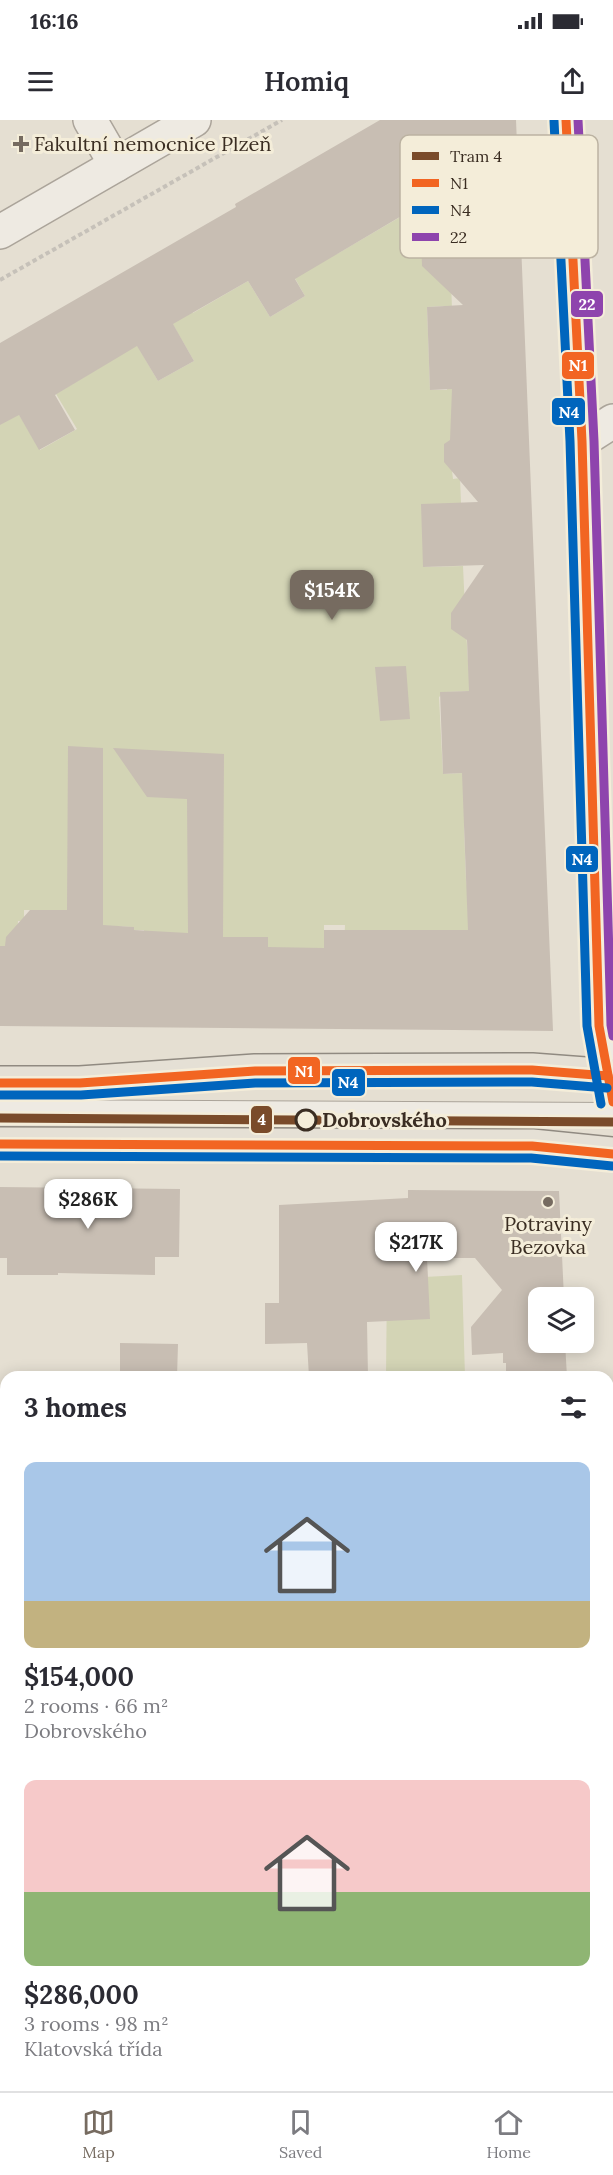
<!DOCTYPE html>
<meta charset="utf-8">
<style>
body{margin:0;font-family:Lora,serif;background:#f2f2f3;color:#2b2b33;height:100vh;display:flex;flex-direction:column;font-size:22px;white-space:nowrap}
*{box-sizing:border-box;margin:0}
p{font-size:20px;color:#7c7c81}
.icon{flex:none;width:33px;height:33px;fill:none;stroke:currentColor;stroke-width:2;stroke-linecap:round;stroke-linejoin:round}
.map{position:relative;flex:1;overflow:hidden}
.drawer{position:absolute;left:0px;top:1251px;width:614px;height:720px;display:flex;flex-direction:column;background:#fff;border-radius:18px 18px 0 0;box-shadow:0 3px 15px #0003}
.drawer>*{flex:none}
.tools{position:absolute;left:528px;top:1167px;display:grid;gap:12px}
.tools a{display:grid;place-items:center;width:66px;height:66px;border-radius:12px;background:#fff;box-shadow:0 3px 15px #0003;font-size:30px}
.price{position:absolute;translate:-50% -51px;padding:0 14px;border-radius:12px;background:#fff;color:#222;font-size:20px;line-height:39px;filter:drop-shadow(0 2px 3px #0008)}
.price::after{content:'';position:absolute;left:50%;top:36px;width:18px;height:14px;margin-left:-9px;background:inherit;clip-path:polygon(0 0,100% 0,50% 100%)}
.price.on{background:#766b60;color:#fff}
ul{padding:0;list-style:none}
li{display:grid;align-content:center;gap:12px;height:318px;padding:0 24px}
li span{display:grid;place-items:center;height:186px;border-radius:12px;color:#555}
li>.icon{margin-inline-start:auto}
span .icon{width:108px;height:108px;fill:#fffc;stroke-width:1}
li b{font-size:26px}
h2{display:flex;justify-content:space-between;align-items:center;height:72px;padding:0 24px;font-size:26px}
.status{display:flex;justify-content:space-between;align-items:center;height:42px;padding:0 30px;background:#fff;direction:ltr}
.status svg{height:16px;fill:currentColor}
header{display:flex;justify-content:space-between;align-items:center;height:78px;padding:0 24px;background:#fff;font-size:27px;font-weight:600}
.menu{display:flex;justify-content:space-around;align-items:center;height:84px;border-top:2px solid #e1e1e2;background:#fff;font-size:16px;color:#7c7c81}
.menu a{display:grid;justify-items:center;gap:3px}
.menu .on{color:#766b60}
.map>svg:first-child{display:block}
</style>
<div class="status"><b>16:16</b><svg viewBox="0 0 49 12"><path d="M0 12V9h3v3zM5 12V6h3v6zM10 12V3h3v9zM15 12V0h3v12zM26 1h20v11H26zM47 4h2v5h-2z"/></svg></div>
<header><svg class="icon" aria-label="menu" viewBox="0 0 24 24"><path d="M4 6h16M4 12h16M4 18h16"/></svg>Homiq<svg class="icon" aria-label="share" viewBox="0 0 24 24"><path d="M12 15V3M7 8l5-5 5 5M5 13v7h14v-7"/></svg></header>
<div class="map">
<svg width="613" height="1971" viewBox="0 0 613 1971">
<rect width="100%" height="100%" fill="#e5dfd2"/>
<g fill="#d3d4b5">
<path d="M419,60l32,101 1,28 -9,-3 -16,1 3,83h17v-4l7,-1 -3,78 2,16 7,-1 1,25 -37,40 1,24 38,-1 2,44 -12,1 1,19h12l2,32 4,29 -27,1 -6,5 4,77 40,-2 -19,56 2,52 10,57 -132,12 1,-24h-21v23l-180,15v-33h-10l-1,-3 -16,-1 -1,13 -64,-29h-28v11h-6l-1,17 -12,8h-5v-532l14,-8 26,44 37,-21 -21,-35 81,-49 21,36 36,-20 -26,-45 21,-11 4,8 55,-32 22,36 35,-21 -25,-44 57,2 70,-41z"/>
<path d="M462,1155l3,102h-79l1,-98z"/>
<path d="M6,1612v165l-6,3v-167z"/>
<path d="M366,1965h59l-1,6h-81z"/>
</g>
<g fill="#c8beb3">
<path d="M380,0h136l37,911 -553,-5v-80h5l1,-9 24,-27h37l1,-164 35,2v177l31,2v3l54,3 -1,-134 -40,-2 -34,-49 111,6 -1,183h45v10l56,1v-18h144l-6,-157 -19,1 -3,-82 29,-1 -2,-51 -16,-11v-16l33,-48 -61,2 -2,-63 57,-2 -34,-40v-18l6,-4 2,-51 -22,1 -3,-83 36,-2 -41,-39 -2,-61 -125,74 10,17 -35,21 -22,-36 -75,43 21,37 -36,20 -21,-35 -82,49 20,35 -36,20 -20,-35 -19,10v-82l236,-136 -1,-3z"/>
<path d="M406,546l4,53 -30,2 -5,-54z"/>
<path d="M0,1067l180,2 -1,68h-24v18l-97,-2v2h-51v-17h-7z"/>
<path d="M408,1070l151,1 5,107h-26v44h27l2,35h-61v-14h-3v-10l-31,2 -1,-28 31,-37 -27,-32h-48l3,61 -63,3 1,55h-59l-2,-34 -42,1v-41h14v-98l129,-7z"/>
<path d="M120,1223l58,1 -1,33h-53v-2h-4z"/>
</g>
<g fill="none" stroke-linecap="round" stroke-linejoin="round">
<g stroke="#aba49a" stroke-width="22">
<path id="service" d="M0,990l613,3"/>
</g>
<g stroke="#aba49a" stroke-width="36">
<g id="minor">
<path d="M90,0l26,45"/>
<path d="M582,321l31,-20"/>
<path d="M608,1971l5,-36"/>
</g>
</g>
<g stroke="#aba49a" stroke-width="36">
<g id="tertiary">
<path d="M566,0l16,321 17,585 14,76"/>
<path d="M0,112l194,-112"/>
<path d="M608,1732l5,-2"/>
<path d="M0,1922l6,-1"/>
</g>
</g>
<g stroke="#908a81" stroke-width="36">
<g id="primary">
<path d="M0,963h80l175,-12 277,-1 81,6"/>
<path d="M0,1024l532,2 81,8"/>
</g>
</g>
<g stroke="#c6c1b9" stroke-width="4" stroke-dasharray="4.5 3" stroke-linecap="butt">
<path d="M0,160l282,-160"/>
<path d="M608,1797h5"/>
<path d="M0,1968l8,-3"/>
<path d="M563,1971v-6"/>
</g>
<use href="#service" stroke="#eeeae2" stroke-width="20"/>
<use href="#minor" stroke="#eeeae2" stroke-width="33"/>
<use href="#tertiary" stroke="#eeeae2" stroke-width="33"/>
<use href="#primary" stroke="#e5e0d5" stroke-width="33"/>
<g stroke="#f4edd9" stroke-width="14">
<g id="bus-1">
<path d="M566,0l16,321 17,585 14,76"/>
<path d="M0,963h80l175,-12 277,-1 76,6"/>
<path d="M0,1024l532,2 81,8"/>
</g>
</g>
<g stroke="#f4edd9" stroke-width="14">
<g id="bus-2">
<path d="M554,1l16,320 17,585 14,78"/>
<path d="M0,975h81l174,-12 277,-1 75,6"/>
<path d="M0,1036l531,2 81,8"/>
</g>
</g>
<g stroke="#f4edd9" stroke-width="14">
<path id="bus-3" d="M578,0l16,321 17,584 2,11"/>
</g>
<use href="#bus-1" stroke="#f26522" stroke-width="9"/>
<use href="#bus-2" stroke="#0065bd" stroke-width="9"/>
<use href="#bus-3" stroke="#8e44ad" stroke-width="9"/>
<g stroke="#f4edd9" stroke-width="14">
<path id="tram-1" d="M0,998l613,4"/>
</g>
<use href="#tram-1" stroke="#7a4b2a" stroke-width="9"/>
</g>
<g fill="#766b60" stroke="#f4edd9" stroke-width="2">
<path d="M18 15h6v6h6v6h-6v6h-6v-6h-6v-6h6z"/>
<circle cx="548" cy="1082" r="6"/>
</g>
<circle fill="#f4edd9" stroke="#3a2d22" stroke-width="3" cx="306" cy="1000" r="10"/>
<g text-anchor="middle" stroke-width="6" stroke-linejoin="round" paint-order="stroke">
<g font-size="20" fill="#3a2d22" stroke="#f4edd9" text-anchor="start">
<text x="34" y="31">Fakultní nemocnice Plzeň</text>
<text x="548" y="1111" text-anchor="middle">Potraviny<tspan x="548" dy="23">Bezovka</tspan></text>
</g>
<g font-size="20" font-weight="bold" fill="#3a2d22" stroke="#f4edd9" text-anchor="start">
<text x="322" y="1007">Dobrovského</text>
</g>
</g>
<rect x="400" y="15" width="198" height="123" rx="9" fill="#f4edd9" stroke="#bcb3a2" stroke-width="1.5"/>
<rect x="412" y="32" width="27" height="8" fill="#7a4b2a"/>
<rect x="412" y="59" width="27" height="8" fill="#f26522"/>
<rect x="412" y="86" width="27" height="8" fill="#0065bd"/>
<rect x="412" y="113" width="27" height="8" fill="#8e44ad"/>
<g font-size="16" fill="#3a2d22">
<text x="450" y="42">Tram 4</text>
<text x="450" y="69">N1</text>
<text x="450" y="96">N4</text>
<text x="450" y="123">22</text>
</g>
<g stroke="#f4edd9" stroke-width="2">
<rect x="570" y="170" width="34" height="28" rx="6" fill="#8e44ad"/>
<rect x="561" y="231" width="34" height="29" rx="6" fill="#f26522"/>
<rect x="551" y="277" width="35" height="29" rx="6" fill="#0065bd"/>
<rect x="565" y="725" width="34" height="28" rx="6" fill="#0065bd"/>
<rect x="287" y="936" width="34" height="29" rx="6" fill="#f26522"/>
<rect x="331" y="948" width="35" height="29" rx="6" fill="#0065bd"/>
<rect x="250" y="985" width="23" height="29" rx="6" fill="#7a4b2a"/>
</g>
<g font-size="16" text-anchor="middle" font-weight="bold" fill="#fff">
<text x="587" y="190">22</text>
<text x="578" y="251">N1</text>
<text x="569" y="298">N4</text>
<text x="582" y="745">N4</text>
<text x="304" y="957">N1</text>
<text x="348" y="968">N4</text>
<text x="262" y="1005">4</text>
</g>
</svg>
<div class="tools">
<a><svg class="icon" aria-label="layers" viewBox="0 0 24 24"><path d="M12 4l9 5-9 5-9-5zM3 14l9 5 9-5"/></svg></a>
</div>
<b class="price on" style="left:332px;top:501px">$154K</b>
<b class="price" style="left:88px;top:1110px">$286K</b>
<b class="price" style="left:416px;top:1153px">$217K</b>
<section class="drawer">
<h2>3 homes<svg class="icon" aria-label="filters" viewBox="0 0 24 24"><path d="M4 7h16M4 17h16"/><circle cx="9" cy="7" r="2"/><circle cx="15" cy="17" r="2"/></svg></h2>
<ul>
<li><span style="background:linear-gradient(#a9c7e8 75%,#c2b280 0)"><svg class="icon" aria-label="home" viewBox="0 0 24 24"><path d="M3 11l9-7 9 7M6 9v11h12V9"/></svg></span><div><b>$154,000</b><p>2 rooms · 66 m²</p><p>Dobrovského</p></div></li>
<li><span style="background:linear-gradient(#f6c9c9 60%,#8fb573 0)"><svg class="icon" aria-label="home" viewBox="0 0 24 24"><path d="M3 11l9-7 9 7M6 9v11h12V9"/></svg></span><div><b>$286,000</b><p>3 rooms · 98 m²</p><p>Klatovská třída</p></div></li>
</ul>
</section>
</div>
<nav class="menu">
<a class="on"><svg class="icon" aria-label="map" viewBox="0 0 24 24"><path d="M3 6l6-2 6 2 6-2v14l-6 2-6-2-6 2zM9 4v14M15 6v14"/></svg>Map</a>
<a><svg class="icon" aria-label="saved" viewBox="0 0 24 24"><path d="M7 4h10v16l-5-4-5 4z"/></svg>Saved</a>
<a><svg class="icon" aria-label="home" viewBox="0 0 24 24"><path d="M3 11l9-7 9 7M6 9v11h12V9"/></svg>Home</a>
</nav>
